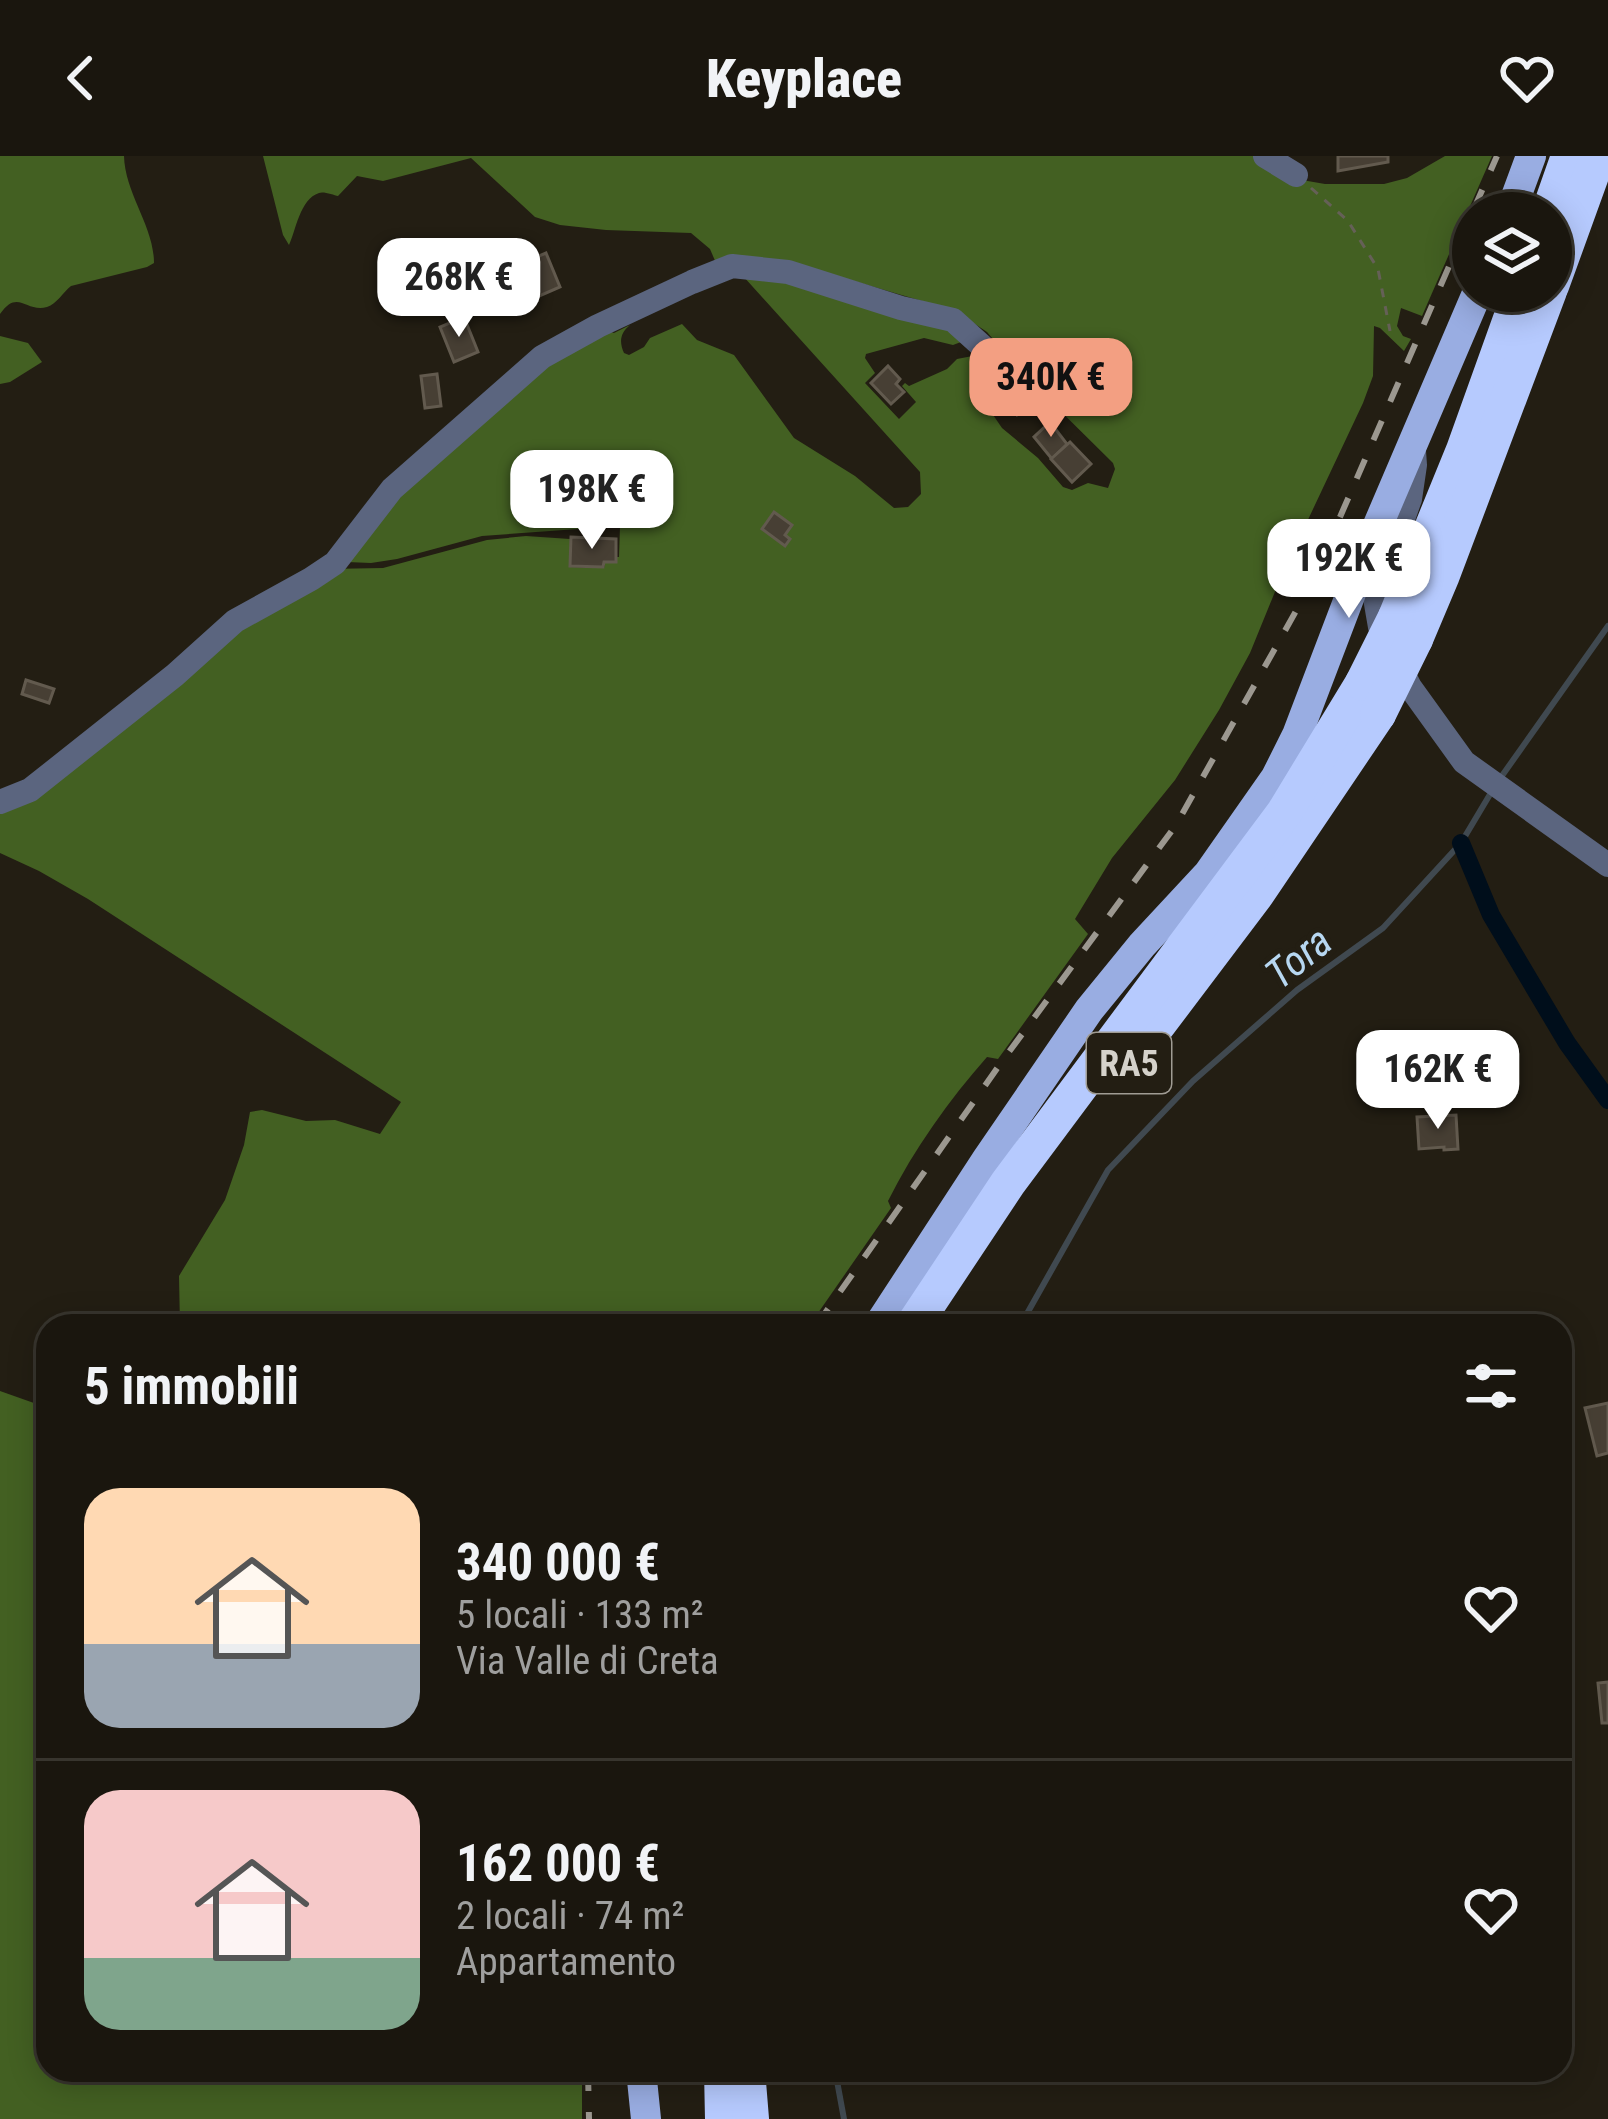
<!DOCTYPE html>
<html lang="it">
<meta charset="utf-8">
<style>
body{margin:0;font-family:"Roboto Condensed",sans-serif;background:#231f17;color:#f1f3f6;height:100vh;display:flex;flex-direction:column;font-size:45px;white-space:nowrap}
*{box-sizing:border-box;margin:0}
p{font-size:39px;color:#9f9f9e}
.icon{flex:none;width:66px;height:66px;fill:none;stroke:currentColor;stroke-width:2;stroke-linecap:round;stroke-linejoin:round}
.map{position:relative;flex:1;overflow:hidden}
.drawer{position:absolute;left:36px;top:1158px;width:1536px;height:768px;display:flex;flex-direction:column;background:#1a160e;border-radius:36px;box-shadow:0 6px 30px #0003,0 0 0 3px #38352e}
.drawer>*{flex:none}
.buttons{position:absolute;left:1452px;top:36px;display:grid;gap:24px}
.buttons a{display:grid;place-items:center;width:120px;height:120px;border-radius:50%;background:#1a160e;box-shadow:0 6px 30px #0003,0 0 0 3px #38352e;font-size:60px}
.price{position:absolute;translate:-50% -102px;padding:0 27px;border-radius:24px;background:#fff;color:#222;font-size:39px;line-height:78px;filter:drop-shadow(0 3px 6px #0008)}
.price::after{content:'';position:absolute;left:50%;top:72px;width:36px;height:27px;margin-left:-18px;background:inherit;clip-path:polygon(0 0,100% 0,50% 100%)}
.price.selected{background:#f39f82;color:#111}
ul{padding:0;list-style:none}
li{display:flex;align-items:center;gap:36px;height:300px;padding:0 48px}
li+li{border-top:3px solid #38352e}
li span{display:grid;place-items:center;flex:none;width:336px;height:240px;border-radius:36px;color:#555}
li>.icon{margin-inline-start:auto}
span .icon{width:144px;height:144px;fill:#fffc;stroke-width:1}
li b{font-size:51px}
h2{display:flex;justify-content:space-between;align-items:center;height:144px;padding:0 48px;font-size:51px}
header{display:flex;justify-content:space-between;align-items:center;height:156px;padding:0 48px;background:#1a160e;font-size:54px;font-weight:800}
.map>svg:first-child{display:block}
</style>
<header><svg class="icon" aria-label="back" viewBox="0 0 24 24"><path d="M15 5l-7 7 7 7"/></svg>Keyplace<svg class="icon" aria-label="heart" viewBox="0 0 24 24"><path d="M12 20l-8-8c-3-5 5-10 8-4 3-6 11-1 8 4z"/></svg></header>
<div class="map">
<svg width="1608" height="1963" viewBox="0 0 1608 1963">
<rect width="100%" height="100%" fill="#231e13"/>
<g fill="#436022">
<path d="M0,0h124c1,38 30,70 30,107l-7,4 -76,19c-8,6 -14,18 -24,21 -21,6 -29,-19 -47,7z"/>
<path d="M263,0h995l44,24 23,4h59l23,-6 38,-22h47l-70,160 -21,-8 -4,18 6,10 8,3 -7,12 -24,-23 -6,-2 -1,50 -10,27 -82,174 -31,76 -31,57 -44,70 -63,78 -37,61 13,15 -90,125 -11,-2c-38,43 -73,92 -99,144l3,7 -82,118h-629l-1,-50 46,-76 19,-55 6,-33 12,-2 44,11 29,-1 45,14 21,-32 -313,-203 -49,-28 -39,-18v-49l195,-144 133,-91 55,-1 104,-28 39,-4 44,3v28l34,1 1,-5h11l1,-6h2l1,-31 -138,10 -85,23 -26,4 -24,-1 -7,-11 158,-149 104,-73 12,4 16,-8c-10,8 -11,17 -6,28l5,2 15,-8 6,-9 32,-14 15,16 37,15 60,83 61,38 39,32 14,-1 13,-13 -1,-22 -177,-196 1,-10 233,70 -24,9 -29,-7 -58,16 -1,4 10,15 -10,10 34,36 17,-17 -14,-16 3,-3 4,3 38,-17 10,-10 31,-6 13,15 2,8 -16,21 2,12 13,19 36,30 25,29 9,3 16,-7 20,5 7,-19 -2,-6 -93,-92 -33,-39 -18,-12 -47,-19 -99,-29 -107,-9 -6,-14 -19,-16 -85,-3 -46,-5 -25,-8 -64,-59 -88,23 -26,-5 -19,20c-4,-1 -15,-5 -19,-3 -19,6 -23,37 -30,52l-6,-10z"/>
<path d="M0,180l28,7 14,19 -32,20 -10,2z"/>
<path d="M0,1235l48,17v662h534v49h-582z"/>
</g>
<g fill="none" stroke-linecap="round" stroke-linejoin="round">
<g stroke="#404950" stroke-width="6">
<path d="M1499,624l109,-154"/>
<path d="M1020,1170l88,-156 85,-89 104,-91 86,-62 78,-85 31,-52"/>
<path d="M835,1914l9,49"/>
</g>
<path stroke="#000e1b" stroke-width="18" d="M1461,687l30,72 76,128 41,57"/>
</g>
<g fill="#473f34" stroke="#625a4e" stroke-width="3">
<path d="M1338,0h50v6l-50,9z"/>
<path d="M546,97l14,34 -30,13 -15,-34z"/>
<path d="M464,161l14,35 -24,10 -14,-35z"/>
<path d="M888,210l12,13 -4,5 8,8 -13,12 -20,-21z"/>
<path d="M437,218l4,32 -16,2 -4,-32z"/>
<path d="M1022,234l11,13 -16,12 -10,-13z"/>
<path d="M1050,266l17,22 -15,15 -18,-22z"/>
<path d="M1070,286l21,22 -19,18 -21,-23z"/>
<path d="M774,356l18,13 -7,10 5,4 -5,7 -23,-17z"/>
<path d="M571,381l45,2v23h-12l-1,5 -33,-1z"/>
<path d="M26,524l28,9 -5,14 -27,-9z"/>
<path d="M1456,959l2,34 -14,1v-3l-25,2 -2,-32z"/>
<path d="M1608,1247v50l-11,3 -12,-48z"/>
<path d="M1608,1526v41h-6l-4,-40z"/>
</g>
<g fill="none" stroke-linecap="round" stroke-linejoin="round">
<path stroke="#656057" stroke-width="3" stroke-dasharray="9 9" stroke-linecap="butt" d="M1311,32l37,33 30,48 12,62"/>
<g stroke="#5b657f" stroke-width="24">
<path d="M1265,0l31,19"/>
<path d="M1414,295l1,14 -5,34 -35,99 5,29 30,60 54,75 144,103"/>
<path d="M0,646l30,-12 145,-115 60,-54 76,-42 24,-16 57,-74 150,-132 56,-31 94,-44 40,-16 56,6 113,36 52,12 41,37"/>
</g>
<g stroke="#99ade2" stroke-width="30">
<path d="M1510,57l21,-57"/>
<path d="M878,1170l109,-167 102,-149 53,-65 66,-71 68,-97 21,-42 72,-189 109,-255"/>
<path d="M641,1914l5,49"/>
</g>
<g stroke="#b6cafe" stroke-width="36">
<path d="M1549,57l20,-57"/>
<path d="M1551,130l47,-130"/>
<path d="M1396,461l68,-167 57,-159"/>
<path d="M1415,483l27,-64 107,-284"/>
<path d="M1122,916l133,-176 123,-182"/>
<path d="M913,1170l95,-143 276,-370 79,-130"/>
<path d="M722,1914l1,49"/>
<path d="M747,1914l4,49"/>
</g>
<g stroke="#9c9890" stroke-width="6" stroke-dasharray="21 21" stroke-linecap="butt">
<path d="M816,1170l187,-266 173,-235 134,-239 187,-430"/>
<path d="M588,1914l1,49"/>
</g>
<g stroke="#b6cafe" stroke-width="36">
<path d="M1363,527l33,-66"/>
<path d="M1378,558l37,-75"/>
</g>
</g>
<g text-anchor="middle" stroke-width="10" stroke-linejoin="round" paint-order="stroke">
<rect fill="#231e13" stroke="#a09c94" stroke-width="3" x="1087" y="877" width="84" height="60" rx="9"/>
<g font-size="36" font-weight="bold" fill="#d5d2cb">
<text x="1129" y="920">RA5</text>
</g>
<g font-size="42" font-style="italic" fill="#b7d7f1" stroke="#231e13">
<text transform="translate(1298 801) rotate(-39)" y="15">Tora</text>
</g>
</g>
</svg>
<div class="buttons">
<a><svg class="icon" aria-label="layers" viewBox="0 0 24 24"><path d="M12 4l9 5-9 5-9-5zM3 14l9 5 9-5"/></svg></a>
</div>
<b class="price" style="left:459px;top:184px">268K €</b>
<b class="price selected" style="left:1051px;top:284px">340K €</b>
<b class="price" style="left:592px;top:396px">198K €</b>
<b class="price" style="left:1349px;top:465px">192K €</b>
<b class="price" style="left:1438px;top:976px">162K €</b>
<section class="drawer">
<h2>5 immobili<svg class="icon" aria-label="filters" viewBox="0 0 24 24"><path d="M4 7h16M4 17h16"/><circle cx="9" cy="7" r="2"/><circle cx="15" cy="17" r="2"/></svg></h2>
<ul>
<li><span style="background:linear-gradient(#ffd9b3 65%,#9aa5b1 0)"><svg class="icon" aria-label="home" viewBox="0 0 24 24"><path d="M3 11l9-7 9 7M6 9v11h12V9"/></svg></span><div><b>340 000 €</b><p>5 locali · 133 m²</p><p>Via Valle di Creta</p></div><svg class="icon" aria-label="heart" viewBox="0 0 24 24"><path d="M12 20l-8-8c-3-5 5-10 8-4 3-6 11-1 8 4z"/></svg></li>
<li><span style="background:linear-gradient(#f6c9c9 70%,#7fa58c 0)"><svg class="icon" aria-label="home" viewBox="0 0 24 24"><path d="M3 11l9-7 9 7M6 9v11h12V9"/></svg></span><div><b>162 000 €</b><p>2 locali · 74 m²</p><p>Appartamento</p></div><svg class="icon" aria-label="heart" viewBox="0 0 24 24"><path d="M12 20l-8-8c-3-5 5-10 8-4 3-6 11-1 8 4z"/></svg></li>
</ul>
</section>
</div>
